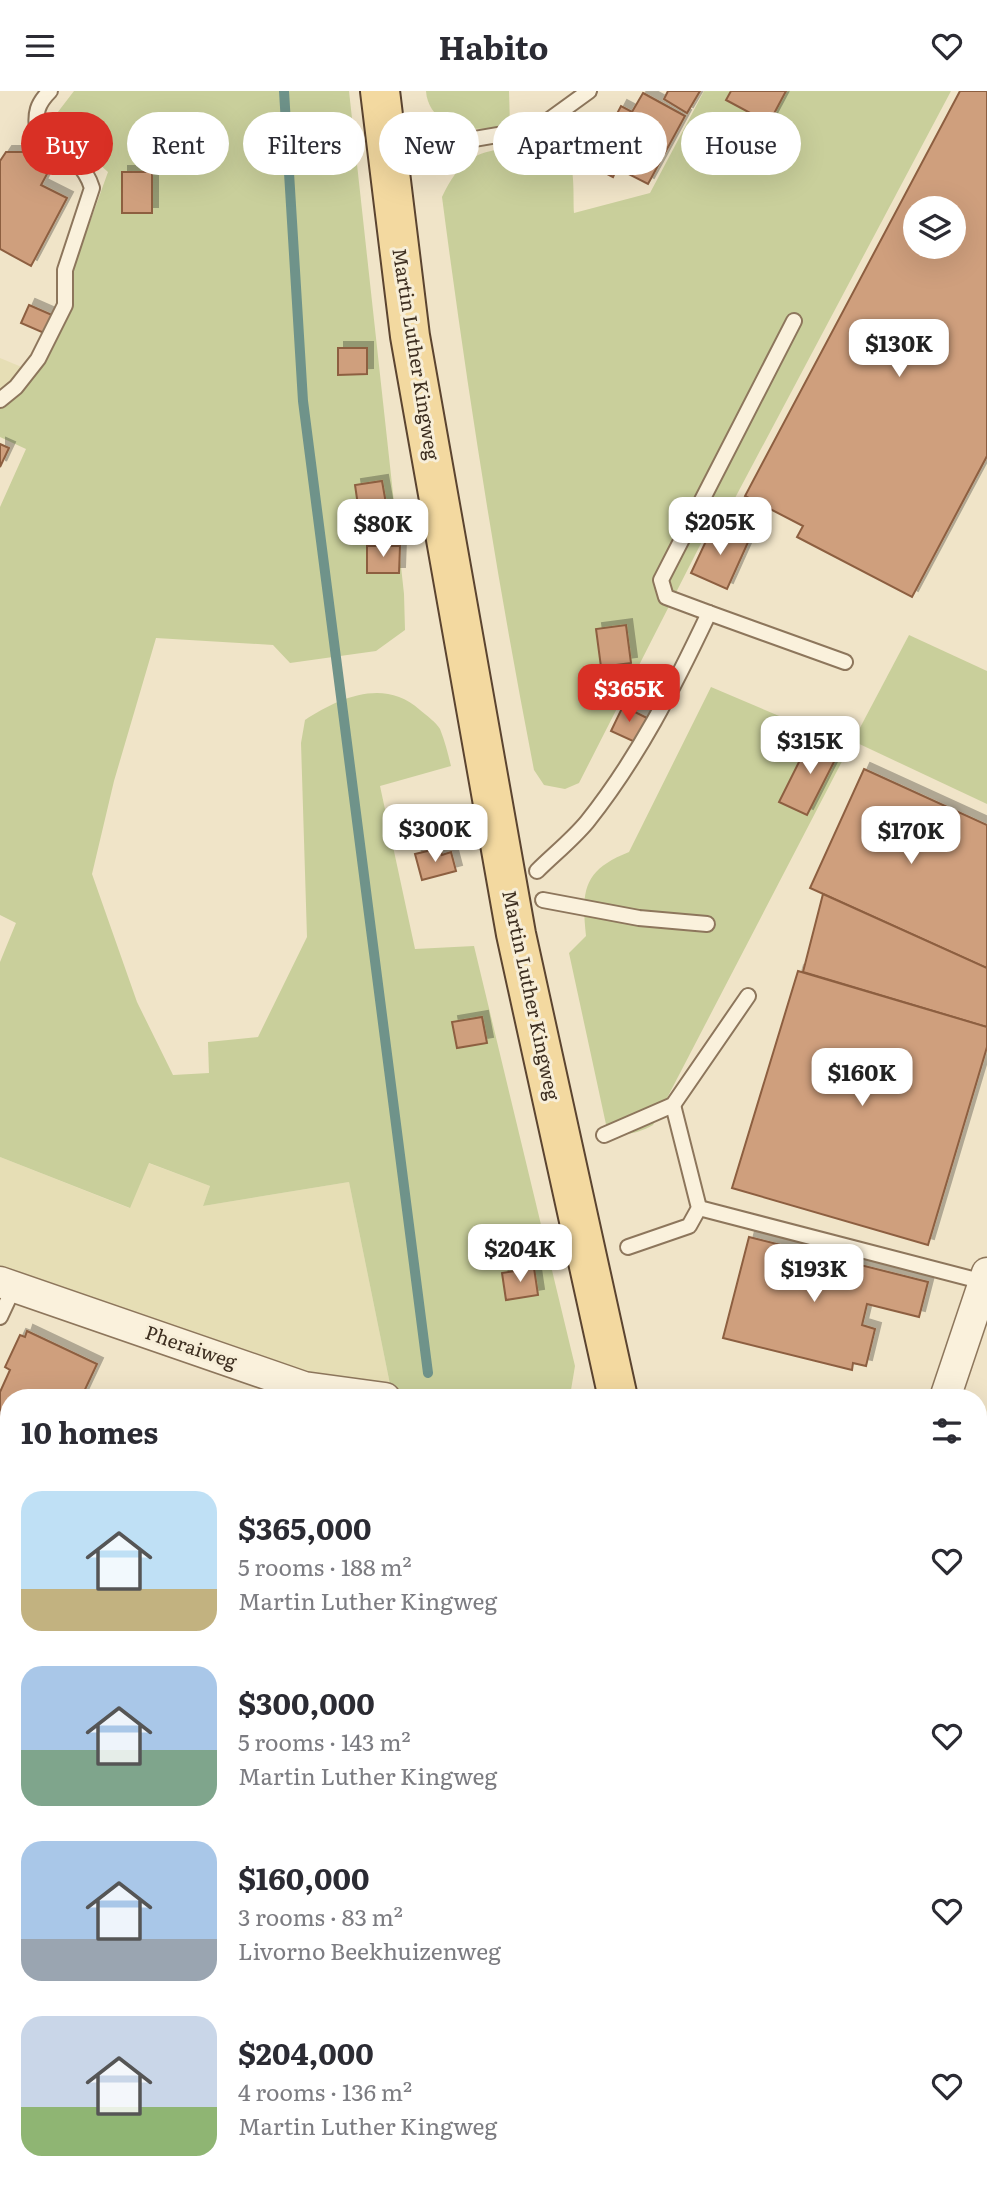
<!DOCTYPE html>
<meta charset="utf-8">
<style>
body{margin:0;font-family:Literata,serif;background:#f2f2f3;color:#2b2b33;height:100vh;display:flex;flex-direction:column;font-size:26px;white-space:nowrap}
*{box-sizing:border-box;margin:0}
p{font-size:23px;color:#7c7c81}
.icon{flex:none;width:38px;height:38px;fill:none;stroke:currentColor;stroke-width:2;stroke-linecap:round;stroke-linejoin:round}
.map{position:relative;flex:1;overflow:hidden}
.details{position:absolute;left:0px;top:1298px;width:987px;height:800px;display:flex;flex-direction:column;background:#fff;border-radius:28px 28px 0 0;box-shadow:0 7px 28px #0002}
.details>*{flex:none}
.hud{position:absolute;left:21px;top:21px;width:945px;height:63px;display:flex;gap:14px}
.controls{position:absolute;left:903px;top:105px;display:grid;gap:14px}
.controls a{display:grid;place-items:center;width:63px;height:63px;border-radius:50%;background:#fff;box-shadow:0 7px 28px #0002;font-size:35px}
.price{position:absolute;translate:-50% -60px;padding:0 16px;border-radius:14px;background:#fff;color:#222;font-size:23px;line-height:46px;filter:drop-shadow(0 2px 4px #0008)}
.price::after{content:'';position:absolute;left:50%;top:42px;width:21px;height:16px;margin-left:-10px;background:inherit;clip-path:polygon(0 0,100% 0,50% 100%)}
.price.selected{background:#d93025;color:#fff}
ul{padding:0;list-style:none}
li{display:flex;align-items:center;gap:21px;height:175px;padding:0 21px}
li span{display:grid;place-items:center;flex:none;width:196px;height:140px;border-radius:21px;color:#555}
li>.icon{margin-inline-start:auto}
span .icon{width:84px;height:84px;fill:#fffc;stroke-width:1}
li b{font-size:30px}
h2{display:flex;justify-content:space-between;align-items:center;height:84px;padding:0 21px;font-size:30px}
.tag{padding:0 24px;border-radius:32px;background:#fff;box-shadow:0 7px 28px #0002;font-size:24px;line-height:63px}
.tag.selected{background:#d93025;color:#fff}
header{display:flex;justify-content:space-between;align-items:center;height:91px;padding:0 21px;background:#fff;font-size:32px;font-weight:700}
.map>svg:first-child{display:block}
</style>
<header><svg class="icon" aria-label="menu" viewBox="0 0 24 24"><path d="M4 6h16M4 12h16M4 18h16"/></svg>Habito<svg class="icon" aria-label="heart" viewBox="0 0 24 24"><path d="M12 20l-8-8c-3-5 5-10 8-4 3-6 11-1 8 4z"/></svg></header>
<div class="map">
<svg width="987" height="2098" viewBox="0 0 987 2098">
<defs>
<filter id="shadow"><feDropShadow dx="6" dy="-6" stdDeviation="0" flood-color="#0004"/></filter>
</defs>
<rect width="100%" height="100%" fill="#f0e4c8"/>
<g fill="#e6deb5">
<path d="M0,267l24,10 -24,23z"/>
<path d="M0,1066l129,51 19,-45 62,23 -7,20 146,-24 43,212 -86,-17 -306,-108z"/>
</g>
<g fill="#c9cf9b">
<path d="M74,0h275l55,503 1,36 -29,21 -86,12 -17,-18 -117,-7 -42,143 -22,93 45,128 36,73 36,-2 -1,-31 50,-5 49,-100 -6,-194 4,-23c35,-23 80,-42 115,-10 7,6 16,12 20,19 5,12 8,25 11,37l-71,20 35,163 59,-3 101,420 -5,30 -4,2h-151l-23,-4 -43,-212 -146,24 7,-20 -61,-23 -19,45 -130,-51v-195l16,-39 -16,-8v-408l26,-58 -26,-12v-31l71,-100 2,-37 35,-97 -57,-51z"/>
<path d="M426,0h83l1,34c-30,8 -81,6 -84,-34z"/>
<path d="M704,0h247l-216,407 -17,12 -139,273 -14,6 -21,-4 -10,-15c-37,-190 -67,-381 -92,-573 8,-17 17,-32 34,-41 17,-9 83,-18 93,3 6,14 4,39 5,54l76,-20z"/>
<path d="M909,544l78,36v133l-134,-63z"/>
<path d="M711,596l139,59 -197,379c-17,9 -27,12 -46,4l-38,-176 17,-17c-5,-47 -2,-66 43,-84z"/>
<path d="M978,1459l9,3v223l-9,-3z"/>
<path d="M0,1826l9,4v260h282l-4,8h-287z"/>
<path d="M978,1942l9,2v52l-9,28z"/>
<path d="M978,2048l9,4v46h-79l-2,-8h72z"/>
<path d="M694,2090h134l2,8h-139z"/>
</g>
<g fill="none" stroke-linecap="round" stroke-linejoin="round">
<path stroke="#6f938a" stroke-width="10" d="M284,0l19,310 125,972"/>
</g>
<g fill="#cf9f7d" stroke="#8d5f41" stroke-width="2" fill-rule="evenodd" filter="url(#shadow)">
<path d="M668,0h32l-13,22 -23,-14z"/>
<path d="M731,0h55l-17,32 -43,-23z"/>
<path d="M960,0h27v365l-75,141 -115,-60 6,-11 -58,-30zM915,117h39v39h-39z"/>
<path d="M643,2l42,23 -37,68 -31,-16 -4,9 -23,-12 31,-59 11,6z"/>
<path d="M6,61h21l14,9 6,13 -6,11 26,13 -36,68 -31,-17v-88z"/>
<rect x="122" y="81" width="30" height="41"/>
<path d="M29,214l23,10 -8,18 -23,-10z"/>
<path d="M338,257h29v26l-29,1z"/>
<path d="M0,353l9,4 -9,19z"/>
<path d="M382,390l6,34 -28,4 -5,-34z"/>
<path d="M714,433l35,16 -22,49 -36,-16z"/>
<path d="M367,455h33l-1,27h-32z"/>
<path d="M626,534l5,38 -30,4 -5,-38z"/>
<path d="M623,615l24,12 -12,24 -24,-11z"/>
<path d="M812,645l28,14 -33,65 -28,-13z"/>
<path d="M864,678l123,56v143l-177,-80z"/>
<path d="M440,757l2,7 9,-3 5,19 -34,9 -7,-26z"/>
<path d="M823,803l164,74v59l-184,-55z"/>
<path d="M798,880l189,56v20l-59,198 -196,-57z"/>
<path d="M482,926l5,26 -30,5 -5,-26z"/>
<path d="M749,1146l179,45 -9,35 -52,-13 -5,21 13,4 -9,37 -13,-3 -1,7 -129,-32z"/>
<path d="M534,1177l4,27 -32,5 -4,-27z"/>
<path d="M27,1240l70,33 -16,34h-72v29l-9,-4v-31l10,-22 -5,-3 15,-32 5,2z"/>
<path d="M0,1363l9,3v78l-9,-4z"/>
<path d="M0,1541l9,4v65l-9,-4z"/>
<path d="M0,1661l9,3v39l-9,21z"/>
<path d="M9,1764v31l-9,-4z"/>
<path d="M978,1771l9,2v87l-9,-2z"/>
<path d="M978,1869l9,2v20l-9,34z"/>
<path d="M441,2090h20l23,8h-46z"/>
</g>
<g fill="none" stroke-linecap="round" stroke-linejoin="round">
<g stroke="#8d765c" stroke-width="18">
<g id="lane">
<path d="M416,58l122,-21 51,-37"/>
<path d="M0,309l16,-13 22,-28 27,-54v-35l27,-82c-8,-27 -33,-41 -55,-58 -2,-17 0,-26 13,-39"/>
<path d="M709,522l-43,-16 -5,-17 133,-259"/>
<path d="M537,780c16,-16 35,-31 50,-49 51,-64 87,-135 122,-209l136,49"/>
<path d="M543,809l96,18 68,6"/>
<path d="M604,1044l69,-30 75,-109"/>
<path d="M699,1117l285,74"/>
<path d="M628,1156l61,-21 10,-18 -26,-103"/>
<path d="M0,1226l14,-30"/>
</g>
</g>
<g stroke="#8d765c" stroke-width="33">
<g id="street">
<path d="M0,1191l304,105 81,11"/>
<path d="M945,1307l42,-125"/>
<path d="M978,1731l9,3"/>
<path d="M677,2098l3,-8"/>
</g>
</g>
<g stroke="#5b4430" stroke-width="42">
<g id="primary">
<path d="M380,0l30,245 106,598 102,464"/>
<path d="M851,2090l3,8"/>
</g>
</g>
<use href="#lane" stroke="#faf1dc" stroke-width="14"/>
<use href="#street" stroke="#faf1dc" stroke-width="30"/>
<use href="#primary" stroke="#f3d9a0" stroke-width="38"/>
</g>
<g text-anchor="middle" stroke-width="6" stroke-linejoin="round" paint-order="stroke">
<g font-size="19" fill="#3d2e20" stroke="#f7eed8">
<text transform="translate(416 263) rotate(81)" y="7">Martin Luther Kingweg</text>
<text transform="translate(531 904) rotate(78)" y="7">Martin Luther Kingweg</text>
<text transform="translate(191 1256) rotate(19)" y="7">Pheraiweg</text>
</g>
</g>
</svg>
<div class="controls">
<a><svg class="icon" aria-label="layers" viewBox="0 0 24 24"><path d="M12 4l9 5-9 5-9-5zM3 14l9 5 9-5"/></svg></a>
</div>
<b class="price" style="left:899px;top:288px">$130K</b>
<b class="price" style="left:720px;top:466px">$205K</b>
<b class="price" style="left:383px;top:468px">$80K</b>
<b class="price selected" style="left:629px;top:633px">$365K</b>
<b class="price" style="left:810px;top:685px">$315K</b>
<b class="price" style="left:435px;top:773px">$300K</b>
<b class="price" style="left:911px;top:775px">$170K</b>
<b class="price" style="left:862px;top:1017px">$160K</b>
<b class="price" style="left:520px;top:1193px">$204K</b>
<b class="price" style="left:814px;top:1213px">$193K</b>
<div class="hud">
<a class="tag selected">Buy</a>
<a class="tag">Rent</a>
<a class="tag">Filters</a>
<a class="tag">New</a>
<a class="tag">Apartment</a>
<a class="tag">House</a>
</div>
<section class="details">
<h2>10 homes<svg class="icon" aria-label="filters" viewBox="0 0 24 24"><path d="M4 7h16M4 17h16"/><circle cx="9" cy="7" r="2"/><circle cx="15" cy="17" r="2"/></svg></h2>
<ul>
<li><span style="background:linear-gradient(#bfe0f5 70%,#c2b280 0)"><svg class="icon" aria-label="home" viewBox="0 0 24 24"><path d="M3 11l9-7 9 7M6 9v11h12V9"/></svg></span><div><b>$365,000</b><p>5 rooms · 188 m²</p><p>Martin Luther Kingweg</p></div><svg class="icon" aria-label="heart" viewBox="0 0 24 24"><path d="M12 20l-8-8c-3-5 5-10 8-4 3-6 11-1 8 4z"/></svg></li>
<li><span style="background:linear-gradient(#a9c7e8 60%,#7fa58c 0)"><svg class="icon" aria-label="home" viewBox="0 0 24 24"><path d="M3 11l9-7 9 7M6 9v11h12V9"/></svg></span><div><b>$300,000</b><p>5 rooms · 143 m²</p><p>Martin Luther Kingweg</p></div><svg class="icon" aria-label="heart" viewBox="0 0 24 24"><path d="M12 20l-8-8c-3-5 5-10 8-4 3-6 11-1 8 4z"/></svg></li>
<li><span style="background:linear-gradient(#a9c7e8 70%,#9aa5b1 0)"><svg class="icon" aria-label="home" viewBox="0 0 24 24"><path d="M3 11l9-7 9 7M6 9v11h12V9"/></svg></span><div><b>$160,000</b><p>3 rooms · 83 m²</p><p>Livorno Beekhuizenweg</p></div><svg class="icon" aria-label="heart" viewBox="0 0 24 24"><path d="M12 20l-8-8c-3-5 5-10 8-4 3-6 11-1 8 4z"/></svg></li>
<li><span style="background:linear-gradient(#c9d6e8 65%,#8fb573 0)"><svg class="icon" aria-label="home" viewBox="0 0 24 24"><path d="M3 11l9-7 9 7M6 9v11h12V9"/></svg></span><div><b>$204,000</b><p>4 rooms · 136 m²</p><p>Martin Luther Kingweg</p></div><svg class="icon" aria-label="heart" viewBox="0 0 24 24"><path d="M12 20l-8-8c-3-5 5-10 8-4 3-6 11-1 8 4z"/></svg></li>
</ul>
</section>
</div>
